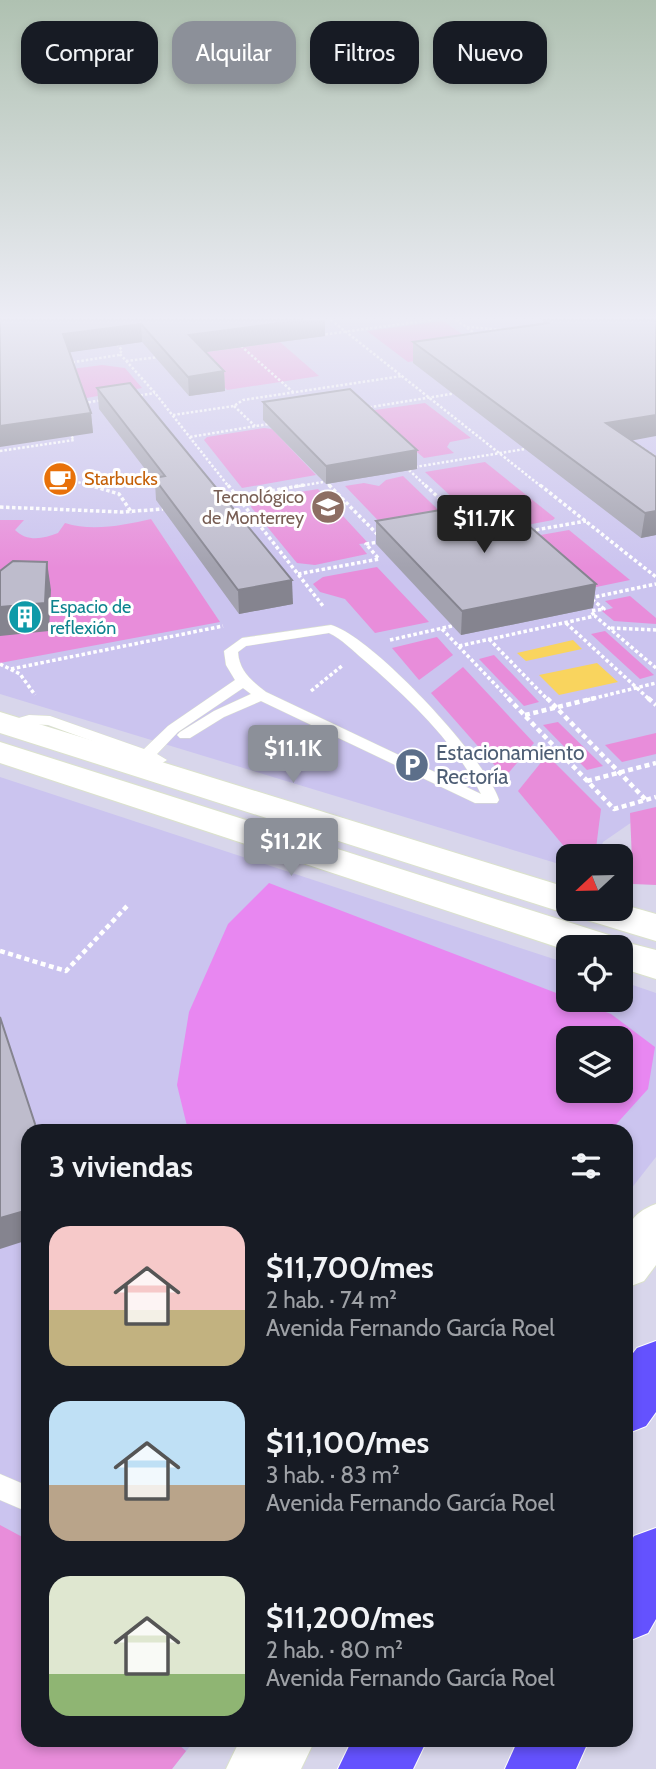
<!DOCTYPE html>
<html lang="es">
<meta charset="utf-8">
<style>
body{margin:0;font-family:Cabin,sans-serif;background:#20242c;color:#f1f3f6;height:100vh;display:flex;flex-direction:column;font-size:26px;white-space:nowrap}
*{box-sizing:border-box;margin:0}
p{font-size:23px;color:#9ea1a6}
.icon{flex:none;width:38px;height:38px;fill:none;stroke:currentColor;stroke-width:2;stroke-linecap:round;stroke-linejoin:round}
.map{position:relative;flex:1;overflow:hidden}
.drawer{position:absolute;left:21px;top:1124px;width:612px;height:623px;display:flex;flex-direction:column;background:#171b24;border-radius:21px;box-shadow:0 4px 10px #0003}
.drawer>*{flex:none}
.hud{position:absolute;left:21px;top:21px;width:614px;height:63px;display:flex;gap:14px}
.needle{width:46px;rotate:248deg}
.buttons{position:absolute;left:556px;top:844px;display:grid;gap:14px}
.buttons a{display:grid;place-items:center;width:77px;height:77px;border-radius:14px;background:#171b24;box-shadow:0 4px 10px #0003;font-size:35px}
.price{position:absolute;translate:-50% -60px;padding:0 16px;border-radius:7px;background:#8c9099;color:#fff;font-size:23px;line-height:46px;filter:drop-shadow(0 2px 4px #0008)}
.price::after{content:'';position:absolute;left:50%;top:42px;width:21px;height:16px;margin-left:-10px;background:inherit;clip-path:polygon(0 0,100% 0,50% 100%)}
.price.on{background:#222;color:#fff}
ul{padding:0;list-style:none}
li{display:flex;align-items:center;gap:21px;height:175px;padding:0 28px}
li span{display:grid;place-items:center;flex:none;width:196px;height:140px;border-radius:21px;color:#555}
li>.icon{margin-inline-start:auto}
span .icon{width:84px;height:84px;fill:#fffc;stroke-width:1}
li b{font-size:30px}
h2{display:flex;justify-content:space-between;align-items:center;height:84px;padding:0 28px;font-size:30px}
.chip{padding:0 24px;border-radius:21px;background:#171b24;box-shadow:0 4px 10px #0003;font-size:24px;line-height:63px}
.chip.on{background:#8c9099;color:#fff}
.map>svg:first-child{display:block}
</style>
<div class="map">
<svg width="656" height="1769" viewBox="0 0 656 1769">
<rect width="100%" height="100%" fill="#d8d6eb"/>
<g fill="#cbc4ef" fill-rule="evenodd">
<path d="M0,320h656v502h-24l-29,20 -5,14h-29v11l-569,-173z"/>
<path d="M0,777l569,187v35h52v-18l35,12v164l-29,37 -1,-64h-598v610h167l-23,29h-172zM569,1038h52v52h-52z"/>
</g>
<g fill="#e88dda">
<path d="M443,321l44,30 -79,11 -41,-31z"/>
<path d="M280,342l39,34 -92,14 -35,-36z"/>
<path d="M102,365l23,3 17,20 -61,11v-15l-32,-12z"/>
<path d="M425,403l46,35 -21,4 -3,5 7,6 -30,5 -52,-44 3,-4z"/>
<path d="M264,428l8,1 44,46 -74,13 -38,-48 3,-3z"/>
<path d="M485,462l70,56 -2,2 -37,7 -42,-9 -49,-46z"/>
<path d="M403,476l52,50 -61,11 -49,-51 19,-3 15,3 7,-6z"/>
<path d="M318,489l50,54 -9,1 8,10 -52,11 -18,-2 -46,-56 1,-7z"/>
<path d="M151,519l69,103 -220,41v-143h24l-9,10c12,12 28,9 43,3l7,-10c27,9 60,2 86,-4z"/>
<path d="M569,530l61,50 -53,11 -59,-52z"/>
<path d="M377,567l52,55 -54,11 -30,-34 -25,-7 -7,-8 10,-7z"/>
<path d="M630,596l26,22v6l-42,-3 -12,-10 11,-3 -8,-7z"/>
<path d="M605,631l49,44 -14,4 -49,-45z"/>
<path d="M437,637l16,18 -34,25 -27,-32z"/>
<path d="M494,655l45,47 -15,4 -45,-47z"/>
<path d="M463,667l71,76 -29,34 -74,-84z"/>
<path d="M558,722l45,44 -16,4 -44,-45z"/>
<path d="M656,733v21l-34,8 -17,-17z"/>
<path d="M547,755l54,54 -6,47h-23l-54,-65z"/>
<path d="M656,807v78l-23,-1 -3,-71z"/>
<path d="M0,1525l28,15v200h145l13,11 -14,18h-172z"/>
</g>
<path fill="#e887f1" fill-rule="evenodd" d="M269,883l342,131 44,33 -7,42 -37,41h-423l-11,-45 12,-73 39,-88zM569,1038h52v52h-52z"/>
<g fill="#f9d45e">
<path d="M573,640l9,9 -56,12 -9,-8z"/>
<path d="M597,663l21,19 -59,13 -20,-20z"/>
</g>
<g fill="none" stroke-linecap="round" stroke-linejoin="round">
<g stroke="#dbe2cc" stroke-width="1">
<g id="service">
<path d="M331,625c41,11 155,134 168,175l-2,3h-22l-214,-102 -37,16 -34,21h-10l-3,-3 3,-3 34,-21 37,-17 -8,-6 -65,44 -21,22 10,6 -8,5 -10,-3 -4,4h-12l-2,-3 5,-6 -88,-32 -18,-1 -20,6 -8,-5 3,-3 24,-7 21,1 94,33 24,-23 67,-46 -9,-15 -2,-14 18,-13zM329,633c13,6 24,18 35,27 43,37 91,82 117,134l-215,-102c-14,-11 -27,-21 -28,-40l8,-6z"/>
<path d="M0,1474l28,12v26l-28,-12z"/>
</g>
</g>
<g stroke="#dbe2cc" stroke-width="2">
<g id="tertiary">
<path d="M0,712l569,176v20h52v-4l35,10v27l-79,-24 -3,-5 -19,-2 -555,-177z"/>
<path d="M0,742l615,195 2,3 39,10v29l-35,-11v-21h-52v4l-569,-188z"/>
<path d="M656,1204v61l-12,16 -18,7c0,-37 -12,-69 30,-84z"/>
<path d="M240,1740h75l-14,29h-75z"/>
</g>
</g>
<g stroke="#fff" stroke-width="2">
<g id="trunk">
<path d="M656,1341v71l-10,14 -20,8v-72l11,-14z"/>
<path d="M656,1528v91l-8,14 -22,9v-92l8,-14z"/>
<path d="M352,1740h75l-14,29h-75z"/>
<path d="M518,1740h71l-13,29h-71z"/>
</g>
</g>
<g stroke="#fff" stroke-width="2.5" stroke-dasharray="2.5 2" stroke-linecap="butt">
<path d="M331,320l211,167"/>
<path d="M456,320l23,16"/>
<path d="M467,327l37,3"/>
<path d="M321,335l110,-15"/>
<path d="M241,346l52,46"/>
<path d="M120,354l35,39 74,94"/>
<path d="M126,361l33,-4"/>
<path d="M68,363l51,-8 3,-5 -7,-8"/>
<path d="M136,396l19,-3"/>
<path d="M84,403l19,-3"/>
<path d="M234,406l21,20"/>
<path d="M365,408l92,-15"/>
<path d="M173,415l61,-9 9,-6 159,-24"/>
<path d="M190,437l78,-13"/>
<path d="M633,442l23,15"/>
<path d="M0,451l74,-11 -5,-7"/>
<path d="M415,467l110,-18"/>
<path d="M409,470l18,17"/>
<path d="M74,481l21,6"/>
<path d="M328,484l3,3"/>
<path d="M294,487l29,-5"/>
</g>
<g stroke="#fff" stroke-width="3.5" stroke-dasharray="3.5 2.5" stroke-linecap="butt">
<path d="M89,485l30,9 13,19"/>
<path d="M228,485l95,121"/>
<path d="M329,485l50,51"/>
<path d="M425,485l29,27"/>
<path d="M540,485l116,92"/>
<path d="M230,498l74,-13"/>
<path d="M0,507l122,5 41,-3"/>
<path d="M530,531l56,-10"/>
<path d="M298,574l81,-15 -13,-15 13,-2"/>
<path d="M594,615l-3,-4 13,-2 -14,-11 66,-14"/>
<path d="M566,623l84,77"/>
<path d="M611,628l45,2"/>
<path d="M442,629l68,71"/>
<path d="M489,639l59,61"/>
<path d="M390,640l66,-15"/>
<path d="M459,646l136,-30 61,52"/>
<path d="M0,664l20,10 15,21"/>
<path d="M11,669l212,-43"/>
<path d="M311,691l32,-26"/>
<path d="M587,700l69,-17"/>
</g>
<g stroke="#fff" stroke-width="4.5" stroke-dasharray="5 3.5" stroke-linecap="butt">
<path d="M508,698l106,111 42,-12"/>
<path d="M547,698l99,102"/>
<path d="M648,698l8,7"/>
<path d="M525,715l70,-17"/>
<path d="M587,781l69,-18"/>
<path d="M0,951l66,20 62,-66"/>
</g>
<use href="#service" fill="#fff" fill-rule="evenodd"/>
<use href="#tertiary" fill="#fff" fill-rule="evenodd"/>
<use href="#trunk" fill="#6452fe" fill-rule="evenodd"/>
</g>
<g fill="#a3a2af">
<path d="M0,320h325v16l-119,16 18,19 1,20 -36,5 -47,-54 -73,10 22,61 2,20z"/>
<path d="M543,320h113l-24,121 24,16v78l-15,3 -228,-175v-21l130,-19z"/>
<path d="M97,388l196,216 -54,10 -83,-114 -1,-18 -56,-73z"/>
<path d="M263,402l154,48v19l-91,15 -63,-64z"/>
<path d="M376,521l220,63 -3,24 -132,27 -85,-91z"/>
</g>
<g fill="#85848f">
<path d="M303,320h22v16l-134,18 -2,-19z"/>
<path d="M141,324l1,18 -77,11 -2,-19z"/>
<path d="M224,371l1,20 -36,5 -1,-19z"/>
<path d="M91,413l2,20 -93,14v-21z"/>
<path d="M656,415v21l-53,10 3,-23z"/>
<path d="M417,450v19l-91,15v-18z"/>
<path d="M656,511v24l-15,3 4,-25z"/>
<path d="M47,562l4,28 -2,41 -49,5v-29z"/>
<path d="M292,580l1,24 -54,10 -1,-24z"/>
<path d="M596,584l-3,24 -132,27 1,-24z"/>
<path d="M28,1210v30l-28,9v-31z"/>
</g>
<g fill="#bebccc" stroke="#85848f" stroke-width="2">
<path d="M0,320h303l-114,15 35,36 -36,6 -47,-53 -78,10 28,79 -91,13z"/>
<path d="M544,320h112v95l-50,8 50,34v54l-11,2 -232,-171 135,-19z"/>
<path d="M130,383l162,197 -54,10 -84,-112 11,-2 -68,-88z"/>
<path d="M350,389l67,61 -91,16 -63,-64z"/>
<path d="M499,500l97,84 -134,27 -86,-90z"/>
<path d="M13,561l34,1 -2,41 -45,4v-36z"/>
<path d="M0,1017l37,113h-9v80l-28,8z"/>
</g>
<linearGradient id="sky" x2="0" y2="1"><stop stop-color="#afc1b1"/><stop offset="0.56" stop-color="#ededf6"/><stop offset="1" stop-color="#ededf6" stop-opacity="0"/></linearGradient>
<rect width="656" height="568" fill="url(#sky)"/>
<defs>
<g id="cafe-disc" transform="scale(1.75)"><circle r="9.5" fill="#e8710a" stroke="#fff"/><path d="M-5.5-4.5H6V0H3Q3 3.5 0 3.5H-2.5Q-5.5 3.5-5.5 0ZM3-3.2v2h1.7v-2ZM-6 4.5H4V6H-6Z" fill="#fff"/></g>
<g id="university-disc" transform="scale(1.75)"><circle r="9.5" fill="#8d6e63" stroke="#fff"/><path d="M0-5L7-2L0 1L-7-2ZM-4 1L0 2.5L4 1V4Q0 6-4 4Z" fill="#fff"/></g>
<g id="building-disc" transform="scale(1.75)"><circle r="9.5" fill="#0f9aa8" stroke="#fff"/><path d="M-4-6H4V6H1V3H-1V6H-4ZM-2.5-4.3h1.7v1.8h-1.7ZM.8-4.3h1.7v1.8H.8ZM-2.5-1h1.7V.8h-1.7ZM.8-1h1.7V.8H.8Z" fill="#fff"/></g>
<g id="parking-disc" transform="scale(1.75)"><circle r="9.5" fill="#5c6f8a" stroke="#fff"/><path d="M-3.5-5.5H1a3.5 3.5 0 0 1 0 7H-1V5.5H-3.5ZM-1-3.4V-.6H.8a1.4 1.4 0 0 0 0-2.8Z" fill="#fff"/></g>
</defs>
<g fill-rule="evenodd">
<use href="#cafe-disc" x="60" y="479"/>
<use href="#university-disc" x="328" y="507"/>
<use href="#building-disc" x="25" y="617"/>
<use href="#parking-disc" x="412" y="765"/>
</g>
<g text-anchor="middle" stroke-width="6" stroke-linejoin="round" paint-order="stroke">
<g font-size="18" fill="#c56008" stroke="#fff" text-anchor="start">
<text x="84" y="485">Starbucks</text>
</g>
<g font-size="18" fill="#785e54" stroke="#fff" text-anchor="end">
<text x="304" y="503">Tecnológico<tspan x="304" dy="21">de Monterrey</tspan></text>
</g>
<g font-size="18" fill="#0d838f" stroke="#fff" text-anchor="start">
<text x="50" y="613">Espacio de<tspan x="50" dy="21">reflexión</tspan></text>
</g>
<g font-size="21" fill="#4e5e75" stroke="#fff" text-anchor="start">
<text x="436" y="760">Estacionamiento<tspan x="436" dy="24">Rectoría</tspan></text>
</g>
</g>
</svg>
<div class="buttons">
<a><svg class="needle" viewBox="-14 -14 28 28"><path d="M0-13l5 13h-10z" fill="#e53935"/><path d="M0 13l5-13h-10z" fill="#9ea1a6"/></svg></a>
<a><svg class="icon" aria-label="locate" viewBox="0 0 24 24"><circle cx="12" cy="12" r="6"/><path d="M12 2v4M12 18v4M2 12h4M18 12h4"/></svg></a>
<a><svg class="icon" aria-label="layers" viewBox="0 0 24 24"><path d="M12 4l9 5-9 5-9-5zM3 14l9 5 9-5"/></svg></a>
</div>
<b class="price on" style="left:484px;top:555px">$11.7K</b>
<b class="price" style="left:293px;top:785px">$11.1K</b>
<b class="price" style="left:291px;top:878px">$11.2K</b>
<div class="hud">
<a class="chip">Comprar</a>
<a class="chip on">Alquilar</a>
<a class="chip">Filtros</a>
<a class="chip">Nuevo</a>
</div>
<section class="drawer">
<h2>3 viviendas<svg class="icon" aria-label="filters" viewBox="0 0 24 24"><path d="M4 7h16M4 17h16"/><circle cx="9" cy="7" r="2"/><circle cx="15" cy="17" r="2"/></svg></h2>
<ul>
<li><span style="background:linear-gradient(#f6c9c9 60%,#c2b280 0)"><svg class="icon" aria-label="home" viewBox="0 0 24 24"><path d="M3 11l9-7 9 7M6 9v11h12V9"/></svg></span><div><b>$11,700/mes</b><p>2 hab. · 74 m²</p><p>Avenida Fernando García Roel</p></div></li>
<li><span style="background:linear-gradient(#bfe0f5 60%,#b9a48a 0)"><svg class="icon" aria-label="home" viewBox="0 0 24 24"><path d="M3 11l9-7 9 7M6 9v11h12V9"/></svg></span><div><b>$11,100/mes</b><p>3 hab. · 83 m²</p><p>Avenida Fernando García Roel</p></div></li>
<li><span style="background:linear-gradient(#dfe7d0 70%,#8fb573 0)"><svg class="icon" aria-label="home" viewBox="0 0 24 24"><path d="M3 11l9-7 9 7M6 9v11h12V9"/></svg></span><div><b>$11,200/mes</b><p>2 hab. · 80 m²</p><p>Avenida Fernando García Roel</p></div></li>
</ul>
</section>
</div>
